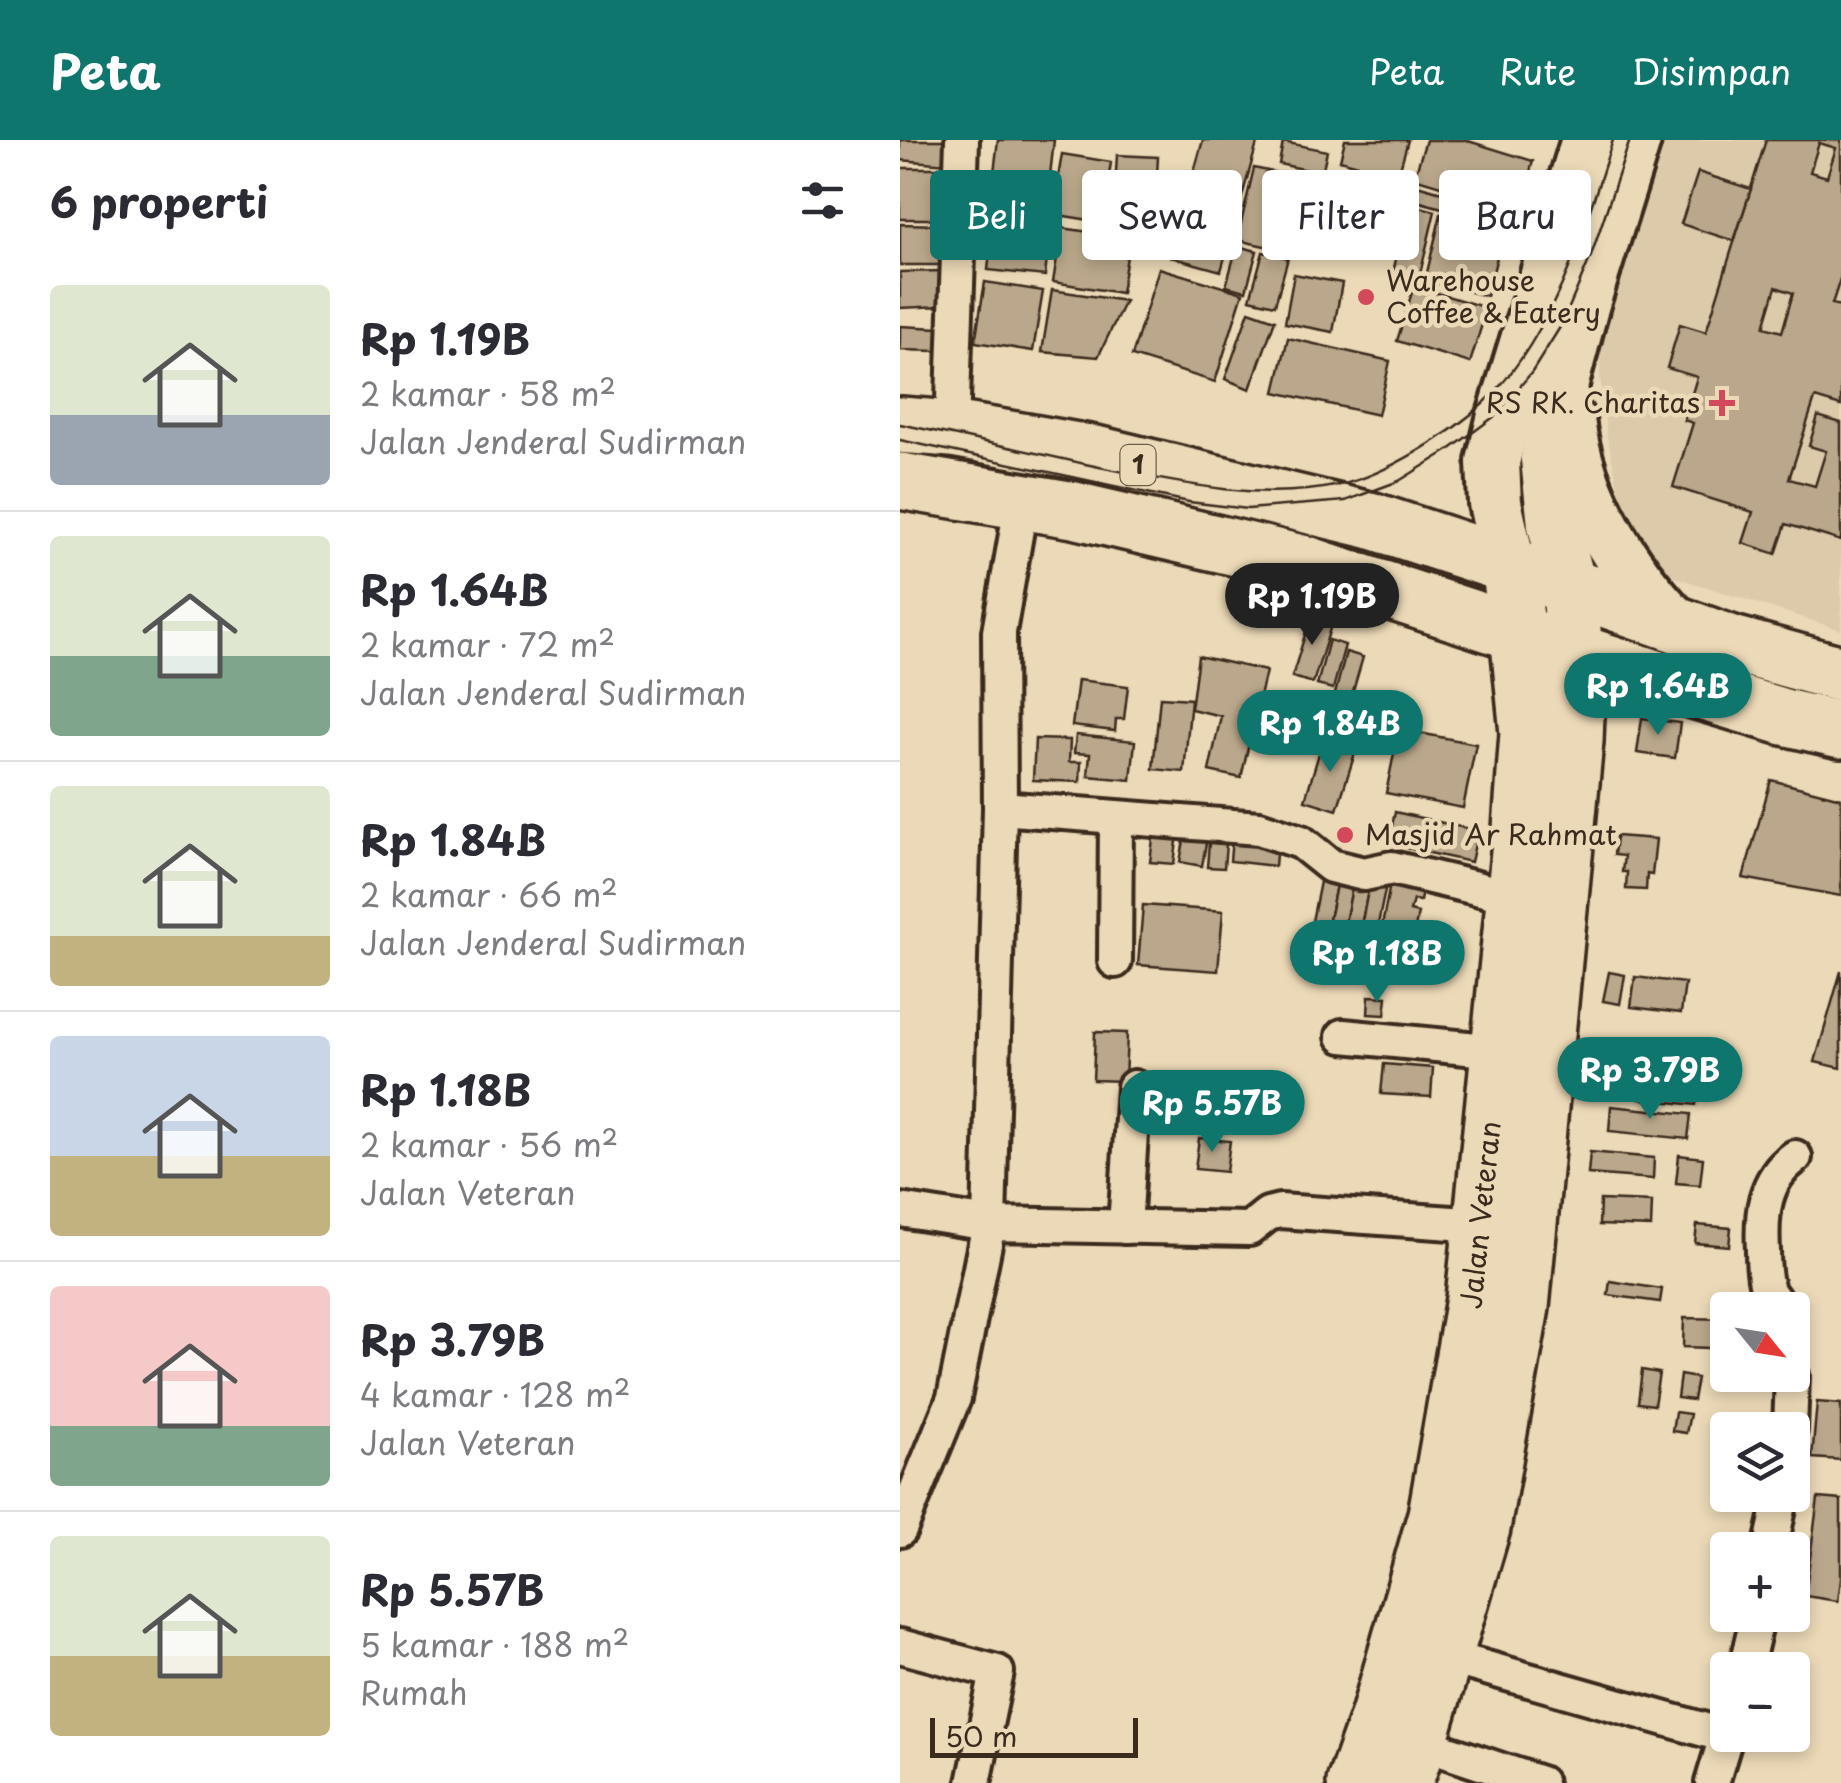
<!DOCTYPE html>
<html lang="id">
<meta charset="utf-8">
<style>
body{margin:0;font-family:"Playpen Sans",sans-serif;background:#f2f2f3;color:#2b2b33;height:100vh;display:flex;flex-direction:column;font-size:38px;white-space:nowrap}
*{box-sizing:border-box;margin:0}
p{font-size:32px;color:#7c7c81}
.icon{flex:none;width:55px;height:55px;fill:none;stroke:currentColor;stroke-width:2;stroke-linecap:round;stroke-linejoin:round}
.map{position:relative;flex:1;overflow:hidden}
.details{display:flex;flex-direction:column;background:#fff;width:900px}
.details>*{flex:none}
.banner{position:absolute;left:30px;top:30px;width:760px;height:90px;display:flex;gap:20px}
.needle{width:65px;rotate:120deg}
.buttons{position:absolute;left:810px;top:1152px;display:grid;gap:20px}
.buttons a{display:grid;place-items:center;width:100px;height:100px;border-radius:10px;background:#fff;box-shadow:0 5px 15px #0003;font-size:50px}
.scale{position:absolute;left:30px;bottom:25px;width:208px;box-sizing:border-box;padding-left:10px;border:5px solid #3b2a1e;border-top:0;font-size:28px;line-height:35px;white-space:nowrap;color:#3b2a1e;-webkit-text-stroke:8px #ecd9b7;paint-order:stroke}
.price{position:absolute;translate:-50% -85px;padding:0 22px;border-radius:35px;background:#0f766e;color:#fff;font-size:32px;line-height:65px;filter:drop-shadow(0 2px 5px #0008)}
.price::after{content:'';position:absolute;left:50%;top:60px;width:30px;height:22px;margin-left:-15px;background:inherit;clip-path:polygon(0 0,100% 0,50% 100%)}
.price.selected{background:#222;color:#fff}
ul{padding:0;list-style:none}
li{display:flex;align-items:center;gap:30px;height:250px;padding:0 50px}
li+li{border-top:2px solid #e1e1e2}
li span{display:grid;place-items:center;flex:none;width:280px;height:200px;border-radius:10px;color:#555}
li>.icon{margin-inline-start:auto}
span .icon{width:120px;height:120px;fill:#fffc;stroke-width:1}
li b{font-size:42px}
h2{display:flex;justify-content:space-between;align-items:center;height:120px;padding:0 50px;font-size:42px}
.pill{padding:0 35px;border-radius:10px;background:#fff;box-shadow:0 5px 15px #0003;font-size:35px;line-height:90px}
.pill.selected{background:#0f766e;color:#fff}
header{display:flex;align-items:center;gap:60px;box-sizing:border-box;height:140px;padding:0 50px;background:#0f766e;color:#fff}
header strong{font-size:48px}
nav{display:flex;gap:55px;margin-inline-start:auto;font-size:35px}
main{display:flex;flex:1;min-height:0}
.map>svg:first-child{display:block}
</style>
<header>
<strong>Peta</strong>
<nav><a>Peta</a><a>Rute</a><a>Disimpan</a></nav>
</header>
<main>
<section class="details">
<h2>6 properti<svg class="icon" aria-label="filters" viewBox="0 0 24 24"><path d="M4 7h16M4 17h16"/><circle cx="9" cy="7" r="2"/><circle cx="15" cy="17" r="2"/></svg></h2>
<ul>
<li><span style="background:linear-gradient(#dfe7d0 65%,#9aa5b1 0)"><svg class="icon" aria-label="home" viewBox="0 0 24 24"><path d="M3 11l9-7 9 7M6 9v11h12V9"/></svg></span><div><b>Rp 1.19B</b><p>2 kamar · 58 m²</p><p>Jalan Jenderal Sudirman</p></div></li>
<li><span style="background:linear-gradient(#dfe7d0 60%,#7fa58c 0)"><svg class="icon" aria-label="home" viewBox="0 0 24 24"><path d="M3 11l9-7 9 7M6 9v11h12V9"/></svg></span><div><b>Rp 1.64B</b><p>2 kamar · 72 m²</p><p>Jalan Jenderal Sudirman</p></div></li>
<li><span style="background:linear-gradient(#dfe7d0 75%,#c2b280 0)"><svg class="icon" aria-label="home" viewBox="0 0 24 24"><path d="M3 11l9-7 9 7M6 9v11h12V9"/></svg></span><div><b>Rp 1.84B</b><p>2 kamar · 66 m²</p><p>Jalan Jenderal Sudirman</p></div></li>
<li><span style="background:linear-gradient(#c9d6e8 60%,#c2b280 0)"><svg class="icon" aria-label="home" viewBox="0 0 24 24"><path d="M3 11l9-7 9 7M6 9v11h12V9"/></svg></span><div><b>Rp 1.18B</b><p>2 kamar · 56 m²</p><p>Jalan Veteran</p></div></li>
<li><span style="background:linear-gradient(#f6c9c9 70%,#7fa58c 0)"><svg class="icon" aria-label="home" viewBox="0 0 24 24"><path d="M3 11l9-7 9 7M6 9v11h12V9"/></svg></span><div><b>Rp 3.79B</b><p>4 kamar · 128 m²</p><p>Jalan Veteran</p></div></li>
<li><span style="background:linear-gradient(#dfe7d0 60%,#c2b280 0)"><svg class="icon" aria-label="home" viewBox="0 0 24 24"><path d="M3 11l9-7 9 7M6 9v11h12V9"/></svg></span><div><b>Rp 5.57B</b><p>5 kamar · 188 m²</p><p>Rumah</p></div></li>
</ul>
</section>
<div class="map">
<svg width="941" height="1643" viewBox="0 0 941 1643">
<rect width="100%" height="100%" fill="#ecd9b7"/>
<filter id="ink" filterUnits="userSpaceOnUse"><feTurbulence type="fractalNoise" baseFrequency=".01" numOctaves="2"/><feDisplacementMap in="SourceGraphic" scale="20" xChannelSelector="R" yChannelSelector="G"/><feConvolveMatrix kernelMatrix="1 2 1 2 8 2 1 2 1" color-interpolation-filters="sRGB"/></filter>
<g filter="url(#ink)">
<path fill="#ddcaaa" d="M755,0h186v490l-166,-53 -21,-15 -13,-18 -20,-45 -15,-68 -6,-56 1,-42z"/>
<g fill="#bba88c" stroke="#3b2a1e" stroke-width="2.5" fill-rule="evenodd">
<path d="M0,0h50l-2,24 -48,-4z"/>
<path d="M98,0h56l-8,71 -56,-6z"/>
<path d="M303,0h55l-37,131 -51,-14z"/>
<path d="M445,0h63l-10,36 -58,-16z"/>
<path d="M526,0h39l68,21 -14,49 -105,-32z"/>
<path d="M866,0h75v136l-9,28 9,2v100l-26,-8 -26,81 26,7 11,-35 -17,-5 9,-30 23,7v118l-55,-17 -10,30 -33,-11 10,-31 -80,-25 20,-64 -9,-3 13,-43 -30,-9 13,-44 26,8zM919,3l17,5 -9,29 -17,-5zM876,147l17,6 -11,39 -18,-5z"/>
<path d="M383,2l44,9 -5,22 -43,-9z"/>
<path d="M162,14l49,8 -9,60 -50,-8z"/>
<path d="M217,15l41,2 -4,70 -41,-3z"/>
<path d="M0,28h45l-1,51h-44z"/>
<path d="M354,28l65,14 -17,72 -65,-14z"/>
<path d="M798,32l53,17 -17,52 -53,-17z"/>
<path d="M517,45l95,27 -4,14 -95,-26z"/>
<path d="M509,64l26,7 -16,67 -26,-6z"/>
<path d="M541,74l63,15 -17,67 -62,-15z"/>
<path d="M94,76l57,6 -6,54 -57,-6z"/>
<path d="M0,84l41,1v40h-41z"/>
<path d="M162,88l68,10 -9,55 -68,-11z"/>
<path d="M337,106l20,5 -11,40 -20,-5z"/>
<path d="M363,112l25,6 -13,47 -25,-6z"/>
<path d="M259,128l84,25 -28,89 -83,-26z"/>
<path d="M41,131l1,35 -42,2v-36z"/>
<path d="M394,134l48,9 -9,49 -48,-9z"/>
<path d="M85,142l58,9 -10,60 -58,-9z"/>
<path d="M514,146l73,22 -17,55 -73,-22z"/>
<path d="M152,150l73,11 -27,56 -56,-5z"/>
<path d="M349,171l26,9 -25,69 -25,-10z"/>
<path d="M0,186l38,2 -1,23 -37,-1z"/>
<path d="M388,198l102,23 -12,54 -103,-23z"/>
<path d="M412,472l21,7 -20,64 -21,-6z"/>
<path d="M429,500l16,5 -12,44 -16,-4z"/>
<path d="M446,512l17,5 -12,41 -16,-4z"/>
<path d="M298,516l68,15 -25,107 -32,-7 12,-55 -30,-7z"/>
<path d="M178,540l50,6 -4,33h-8l-1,12 -43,-5z"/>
<path d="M260,557l31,2 -7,73 -31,-3z"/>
<path d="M466,574l19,4 -5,26 -20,-4z"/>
<path d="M742,578l38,5 -5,35 -38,-5z"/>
<path d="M499,589l77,15 -13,64 -77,-15z"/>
<path d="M176,595l59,6 -4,39 -43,-4 2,-22 -16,-1z"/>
<path d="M135,599l35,1 -1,22h12l-1,20 -47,-2z"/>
<path d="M423,600l33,10 -19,60 -32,-10z"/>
<path d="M871,640l70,18v98l-98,-18z"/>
<path d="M495,672l83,19 -7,31 -83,-18z"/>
<path d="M254,691l24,3 -4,30 -24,-2z"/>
<path d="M310,691l17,1 -3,36 -17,-1z"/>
<path d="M285,695l22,3 -5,28 -22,-4z"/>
<path d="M716,696l40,3 -4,36 -5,-1 -1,16 -20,-1 1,-17h-5l2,-16 -10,-1z"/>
<path d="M332,698l45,5 -2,23 -45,-5z"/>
<path d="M423,727l16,3 -13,65 -16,-4z"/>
<path d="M439,730l16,3 -13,65 -16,-3z"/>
<path d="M455,733l16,3 -13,65 -16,-3z"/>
<path d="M471,736l16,4 -13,64 -16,-3z"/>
<path d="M491,739l32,7 -3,15 -7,-1 -3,11 8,2 -10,51 -32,-7z"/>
<path d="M243,765l80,6 -5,60 -80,-6z"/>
<path d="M941,831v97l-26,-6z"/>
<path d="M709,832l16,3 -5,29 -17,-3z"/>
<path d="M735,837l50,6 -4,30 -50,-6z"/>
<path d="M469,856l18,1 -2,18 -17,-1z"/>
<path d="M195,892l32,1 -2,48 -32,-1z"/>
<path d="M484,924l49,4 -2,29 -50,-3z"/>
<path d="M742,932l58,6 -4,27 -57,-6z"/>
<path d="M711,966l80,8 -3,25 -79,-8z"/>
<path d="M299,998l31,3 -4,31 -31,-3z"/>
<path d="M690,1012l64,6 -1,21 -65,-5z"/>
<path d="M779,1015l24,3 -3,27 -24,-2z"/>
<path d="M700,1060l52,2 -1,25 -52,-2z"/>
<path d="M797,1085l34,3 -2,18 -34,-3z"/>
<path d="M710,1141l52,8 -2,13 -52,-7z"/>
<path d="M784,1178l44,1v57h-19l1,-28 -27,-1z"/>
<path d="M742,1230l17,3 -5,32 -16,-2z"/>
<path d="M780,1235l17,3 -4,22 -16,-2z"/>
<path d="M917,1262l24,2v56l-29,-2z"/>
<path d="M775,1272l15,2 -4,19 -14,-2z"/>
<path d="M918,1358l23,2v79l-3,22 -33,-5z"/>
</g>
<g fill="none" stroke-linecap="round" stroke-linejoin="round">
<g stroke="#3b2a1e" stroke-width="40">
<g id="minor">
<path d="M52,289l10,-289"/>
<path d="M100,668l259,20 42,14 30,24 33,8 28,-6 122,29"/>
<path d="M215,821l1,-143"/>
<path d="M443,896l155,15"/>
<path d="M0,1070l89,14 260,5 19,-15 12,-3 201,14"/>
<path d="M225,1087l9,-140"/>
<path d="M882,1170c-5,-6 -10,-12 -14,-19 -4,-12 -5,-27 -5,-40 -2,-36 0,-71 32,-94"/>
<path d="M890,1290l2,-55"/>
<path d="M0,1390l54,-132 35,-174 11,-416 -1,-176 23,-132"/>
<path d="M870,1410l12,-55"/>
<path d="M0,1506l97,26 -23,111"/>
<path d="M544,1516l282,80"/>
<path d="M845,1530l13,-55"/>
<path d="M518,1602l122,41"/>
<path d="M812,1643l16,-53"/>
</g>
</g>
<g stroke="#3b2a1e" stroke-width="60">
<g id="primary">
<path d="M668,280c10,79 54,149 108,205"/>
<path d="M609,425l-14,-62 -2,-41 11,-46 84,-276"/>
<path d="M670,447l-16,-62 -7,-66 16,-80 20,-76 51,-163"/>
</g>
</g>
<g stroke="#3b2a1e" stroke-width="62">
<g id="trunk">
<path d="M0,285l52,4 143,25 278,67 147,48 212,75 109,30"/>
<path d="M0,341l174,29 232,54 365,119 113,34 57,13"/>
<path d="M455,1643l24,-68 57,-200 38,-216 46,-457 8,-109 -10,-100 -9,-68"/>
<path d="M504,1643l17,-48 61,-207 39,-221 54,-566 2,-53 -7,-101"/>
</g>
</g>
<use href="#minor" stroke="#ecd9b7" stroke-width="32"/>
<use href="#primary" stroke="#ecd9b7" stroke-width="52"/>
<use href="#trunk" stroke="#ecd9b7" stroke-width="55"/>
<g stroke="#3b2a1e" stroke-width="2.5">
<path d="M0,284c62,13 124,26 185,40 84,17 170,39 255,21 45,-10 111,-51 144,-82 25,-24 46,-55 62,-86 30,-55 47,-118 67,-177"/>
<path d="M0,300l289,62 59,7 97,-8 54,-20 50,-31 46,-34 37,-44 30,-48 29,-68 39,-116"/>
</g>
</g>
</g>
<g fill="#d1495b" stroke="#ecd9b7" stroke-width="4">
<circle cx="466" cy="157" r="10"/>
<path d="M817 248h10v10h10v10h-10v10h-10v-10h-10v-10h10z"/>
<circle cx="445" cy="695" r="10"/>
</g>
<g text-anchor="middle" stroke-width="9" stroke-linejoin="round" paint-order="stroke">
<rect fill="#ecd9b7" stroke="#705e4c" stroke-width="2.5" x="220.5" y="305" width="35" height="40" rx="8"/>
<g font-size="25" font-weight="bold" fill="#3b2a1e">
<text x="238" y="334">1</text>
</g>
<g font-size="28" fill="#3b2a1e" stroke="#ecd9b7" text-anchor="start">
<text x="486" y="151">Warehouse<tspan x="486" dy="32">Coffee &amp; Eatery</tspan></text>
<text x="800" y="273" text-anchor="end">RS RK. Charitas</text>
<text x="465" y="705">Masjid Ar Rahmat</text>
</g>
<g font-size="28" fill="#3b2a1e" stroke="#ecd9b7">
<text transform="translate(581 1075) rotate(-84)" y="10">Jalan Veteran</text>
</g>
</g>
</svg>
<div class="buttons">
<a><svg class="needle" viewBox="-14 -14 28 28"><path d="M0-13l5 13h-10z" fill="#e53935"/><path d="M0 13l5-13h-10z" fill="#7c7c81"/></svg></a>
<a><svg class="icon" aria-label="layers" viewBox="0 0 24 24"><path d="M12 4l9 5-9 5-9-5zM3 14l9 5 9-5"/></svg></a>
<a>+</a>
<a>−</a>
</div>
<div class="scale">50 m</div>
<b class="price selected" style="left:412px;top:508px">Rp 1.19B</b>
<b class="price" style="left:758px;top:598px">Rp 1.64B</b>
<b class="price" style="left:430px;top:635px">Rp 1.84B</b>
<b class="price" style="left:477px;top:865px">Rp 1.18B</b>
<b class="price" style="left:750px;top:982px">Rp 3.79B</b>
<b class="price" style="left:312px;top:1015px">Rp 5.57B</b>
<div class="banner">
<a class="pill selected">Beli</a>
<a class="pill">Sewa</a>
<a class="pill">Filter</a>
<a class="pill">Baru</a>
</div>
</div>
</main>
